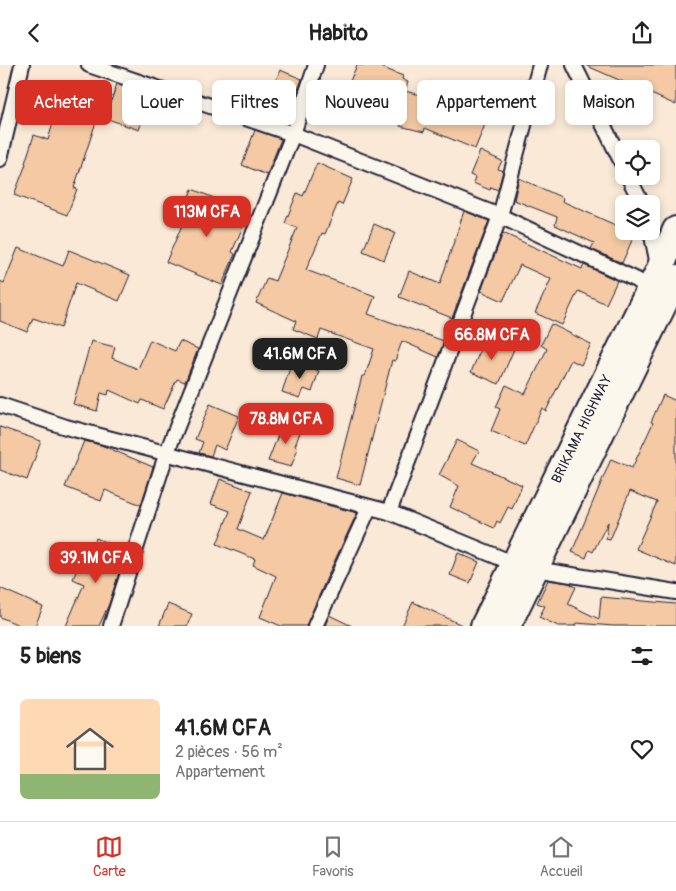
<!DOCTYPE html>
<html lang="fr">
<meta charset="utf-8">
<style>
body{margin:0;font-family:Pangolin,sans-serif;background:#f2f2f2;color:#222;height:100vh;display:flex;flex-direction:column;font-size:19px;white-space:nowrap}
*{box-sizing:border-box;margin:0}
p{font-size:16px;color:#767676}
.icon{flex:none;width:28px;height:28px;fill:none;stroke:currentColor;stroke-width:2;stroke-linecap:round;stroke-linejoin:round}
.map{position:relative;height:561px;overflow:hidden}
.panel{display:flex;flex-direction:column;background:#fff;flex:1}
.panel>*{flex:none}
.guide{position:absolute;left:15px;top:15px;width:646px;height:45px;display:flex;gap:10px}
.tools{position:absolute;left:615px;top:75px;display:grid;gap:10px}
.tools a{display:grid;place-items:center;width:45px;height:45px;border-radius:8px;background:#fff;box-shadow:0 2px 8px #0003;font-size:25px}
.price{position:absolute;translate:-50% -42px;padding:0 11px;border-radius:10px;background:#d93025;color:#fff;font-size:16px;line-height:32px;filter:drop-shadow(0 1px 2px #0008)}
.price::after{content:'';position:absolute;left:50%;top:30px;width:15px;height:11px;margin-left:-8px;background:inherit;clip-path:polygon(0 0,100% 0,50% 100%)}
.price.active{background:#222;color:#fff}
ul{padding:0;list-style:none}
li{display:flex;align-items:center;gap:15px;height:125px;padding:0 20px}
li+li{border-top:1px solid #e0e0e0}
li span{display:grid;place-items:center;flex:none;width:140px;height:100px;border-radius:8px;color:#555}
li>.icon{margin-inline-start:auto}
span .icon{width:60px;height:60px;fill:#fffc;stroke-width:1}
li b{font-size:21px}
h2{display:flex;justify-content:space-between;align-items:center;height:60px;padding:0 20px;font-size:21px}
.pill{padding:0 18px;border-radius:8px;background:#fff;box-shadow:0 2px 8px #0003;font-size:18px;line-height:45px}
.pill.active{background:#d93025;color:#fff}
header{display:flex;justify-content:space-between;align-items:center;height:65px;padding:0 20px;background:#fff;font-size:22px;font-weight:800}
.tab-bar{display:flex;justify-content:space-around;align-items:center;height:70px;border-top:1px solid #e0e0e0;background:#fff;font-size:14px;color:#767676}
.tab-bar a{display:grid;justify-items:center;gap:2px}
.tab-bar .active{color:#d93025}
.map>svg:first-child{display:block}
</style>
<header><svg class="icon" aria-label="back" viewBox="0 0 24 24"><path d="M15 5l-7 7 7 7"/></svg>Habito<svg class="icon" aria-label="share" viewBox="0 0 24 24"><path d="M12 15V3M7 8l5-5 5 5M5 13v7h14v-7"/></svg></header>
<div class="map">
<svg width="676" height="561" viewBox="0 0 676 561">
<rect width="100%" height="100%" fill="#f9e9d6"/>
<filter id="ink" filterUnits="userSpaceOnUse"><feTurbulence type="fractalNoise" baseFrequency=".02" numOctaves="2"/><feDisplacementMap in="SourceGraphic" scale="10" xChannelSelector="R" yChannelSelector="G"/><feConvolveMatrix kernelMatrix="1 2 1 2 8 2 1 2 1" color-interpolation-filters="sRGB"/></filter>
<g filter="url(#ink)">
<g fill="#f4c9a3" stroke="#22223b">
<path d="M357,0h19l27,11 -1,3 6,3 -3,9 57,15 1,-2 26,11 -14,34 -50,-21 -1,4 -24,-6 6,-22 -56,-23z"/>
<path d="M585,0h91v40z"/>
<path d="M280,5l22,9 -16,44 -23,-8z"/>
<path d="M117,19l34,11 -12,35 -34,-12z"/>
<path d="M58,41l39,13 -23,69 3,1 -10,26 -53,-20 12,-31 -1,-1 9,-28 14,5z"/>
<path d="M255,65l26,9 -14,36 -25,-10z"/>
<path d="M480,86l22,10 -4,8 5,2 -5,19 -7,-3 -1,3 -17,-7 2,-6 -5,-2z"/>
<path d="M317,98l36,16 -11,26 -4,-2 -13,31 -3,-1 -16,37 69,26 -7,18 76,27 -6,16 -36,-16 -7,20 -3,-1 -32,125 -24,-7 26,-102h3l9,-27 -53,-19 -3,9 -25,-10 3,-8 -40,-18 11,-25 8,3 22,-53 -12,-5 12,-30 6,3z"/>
<path d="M519,113l44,20 -1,3 62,28v5l9,4 -11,25 -31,-14 3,-6 -39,-18 2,-8 -43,-17z"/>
<path d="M192,124l27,11 -2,3 30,14 -15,35 3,2 -13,31 -56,-23 17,-39 -4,-2z"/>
<path d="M464,146l25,10 -37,97 -53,-21 10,-26 31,13z"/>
<path d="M374,159l21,9 -11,27 -21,-9z"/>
<path d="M503,168l79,36 2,-4 30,14 3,2 -11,23 -28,-13 -16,34 -27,-12 16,-34 -31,-14 -17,36 -22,-10z"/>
<path d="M18,183l45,18 6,-16 61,25 -11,26 -43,-18 -15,45 -28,-10 -6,14 -27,-11v-40l4,2z"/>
<path d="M551,259l40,20 -10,21 -10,-5 -25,51 -4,-3 -17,38 -34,-15 9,-22 -4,-2 10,-22 19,9 22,-45 -6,-4z"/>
<path d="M486,272l28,12 -15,35 -28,-12z"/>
<path d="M150,275l25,11 5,-10 18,8 -13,33 -8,-3 -14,30 -21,-9 -2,4 -31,-14 -1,5 -7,-2 -4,18 -24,-7 18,-63 24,6 -3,11 26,11z"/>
<path d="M292,297l27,9 -7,21 -8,-3 -4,9 -18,-6z"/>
<path d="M663,330l13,6v165l-40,-17 21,-47 -27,-11 -20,49 -4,-1 2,-17 -15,30 -4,-2 -3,8 -14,-6 39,-93 21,9 21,-45 -2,-1z"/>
<path d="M210,339l29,12 -14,34 -10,-5 -4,11 -12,-3 4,-11 -8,-3z"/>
<path d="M284,355l18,7 -7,19 3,2 -7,19 -23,-6z"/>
<path d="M0,362l41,14 -14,39 -27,-10z"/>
<path d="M457,375l22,11 -7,12 50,22 -10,24 -4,-2 -8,16 -3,-2 -3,7 -44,-21 9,-21 -20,-11z"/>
<path d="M84,376l17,4 52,22 -12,38 -36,-15 -4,11 -36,-14z"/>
<path d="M220,414l32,12 -14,38 26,11 19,-47 74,20 -29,62 -22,51h-25l-21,-9 16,-41 -23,-11 2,-6 -38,-15 13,-33 -19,-7z"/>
<path d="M96,473l28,12 -8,19 4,1 -11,34 -10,22h-33l18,-42 -11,-5 9,-23 6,2z"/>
<path d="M458,488l21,9 -9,21 -20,-8z"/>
<path d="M548,515l21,3 7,4 -8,17 31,15 2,-22 75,7v22h-63l-37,-3 -1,3h-17l-19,-9 6,-11 -8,-3z"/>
<path d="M0,523l43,19 -8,19h-14l-21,-9z"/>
<path d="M413,537l51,24h-62z"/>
<path d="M168,539l24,10 -5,12h-28z"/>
<path d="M329,550l23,11h-27z"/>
</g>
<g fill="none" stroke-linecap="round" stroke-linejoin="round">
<g stroke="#22223b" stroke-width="18">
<g id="street">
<path d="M89,0l204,69 207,82 137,64 16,12"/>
<path d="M574,0l50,102"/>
<path d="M0,94l22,-94"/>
<path d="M628,111l14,28"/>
<path d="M651,166l7,34"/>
<path d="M0,340l66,22 323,85 126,52"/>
<path d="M389,447l111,-296 40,-151"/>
<path d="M535,504l141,23"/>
<path d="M111,561l56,-174 126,-318 23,-69"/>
<path d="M315,561l54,-118"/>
</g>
</g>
<g stroke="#22223b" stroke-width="30">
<g id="highway">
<path id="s1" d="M484,561l175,-355 17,-41"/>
<path d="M507,561l169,-348"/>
</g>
</g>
<use href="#street" stroke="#fbf7ec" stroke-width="14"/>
<use href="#highway" stroke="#fbf7ec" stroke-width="26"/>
</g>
</g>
<g text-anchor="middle" stroke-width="4.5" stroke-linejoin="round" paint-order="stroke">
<g font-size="14" fill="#22223b" stroke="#fbf7ec">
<text dy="5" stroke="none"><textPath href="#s1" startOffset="220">BRIKAMA HIGHWAY</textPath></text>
</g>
</g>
</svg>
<div class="tools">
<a><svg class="icon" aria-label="locate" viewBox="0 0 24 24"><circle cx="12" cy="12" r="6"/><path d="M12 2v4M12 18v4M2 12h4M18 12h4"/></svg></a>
<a><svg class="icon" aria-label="layers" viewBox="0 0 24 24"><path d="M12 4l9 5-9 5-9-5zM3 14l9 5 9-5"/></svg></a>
</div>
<b class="price" style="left:207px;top:173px">113M CFA</b>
<b class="price" style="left:492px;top:296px">66.8M CFA</b>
<b class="price active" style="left:300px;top:315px">41.6M CFA</b>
<b class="price" style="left:286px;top:380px">78.8M CFA</b>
<b class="price" style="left:96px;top:519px">39.1M CFA</b>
<div class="guide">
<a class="pill active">Acheter</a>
<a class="pill">Louer</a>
<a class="pill">Filtres</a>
<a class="pill">Nouveau</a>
<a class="pill">Appartement</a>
<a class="pill">Maison</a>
</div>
</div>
<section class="panel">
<h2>5 biens<svg class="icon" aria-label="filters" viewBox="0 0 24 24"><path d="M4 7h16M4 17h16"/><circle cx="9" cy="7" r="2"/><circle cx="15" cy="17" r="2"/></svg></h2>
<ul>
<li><span style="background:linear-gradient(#ffd9b3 75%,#8fb573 0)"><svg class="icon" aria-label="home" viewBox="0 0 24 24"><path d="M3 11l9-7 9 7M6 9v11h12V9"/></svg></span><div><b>41.6M CFA</b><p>2 pièces · 56 m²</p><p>Appartement</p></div><svg class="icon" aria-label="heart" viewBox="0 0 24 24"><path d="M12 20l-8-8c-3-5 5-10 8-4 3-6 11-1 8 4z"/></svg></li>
</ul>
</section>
<nav class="tab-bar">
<a class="active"><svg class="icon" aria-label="map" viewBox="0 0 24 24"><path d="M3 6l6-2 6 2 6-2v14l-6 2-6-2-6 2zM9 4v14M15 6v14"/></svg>Carte</a>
<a><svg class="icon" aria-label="saved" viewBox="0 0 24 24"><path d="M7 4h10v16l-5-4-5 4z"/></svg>Favoris</a>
<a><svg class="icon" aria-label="home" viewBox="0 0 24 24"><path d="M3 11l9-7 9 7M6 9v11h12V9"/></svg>Accueil</a>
</nav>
